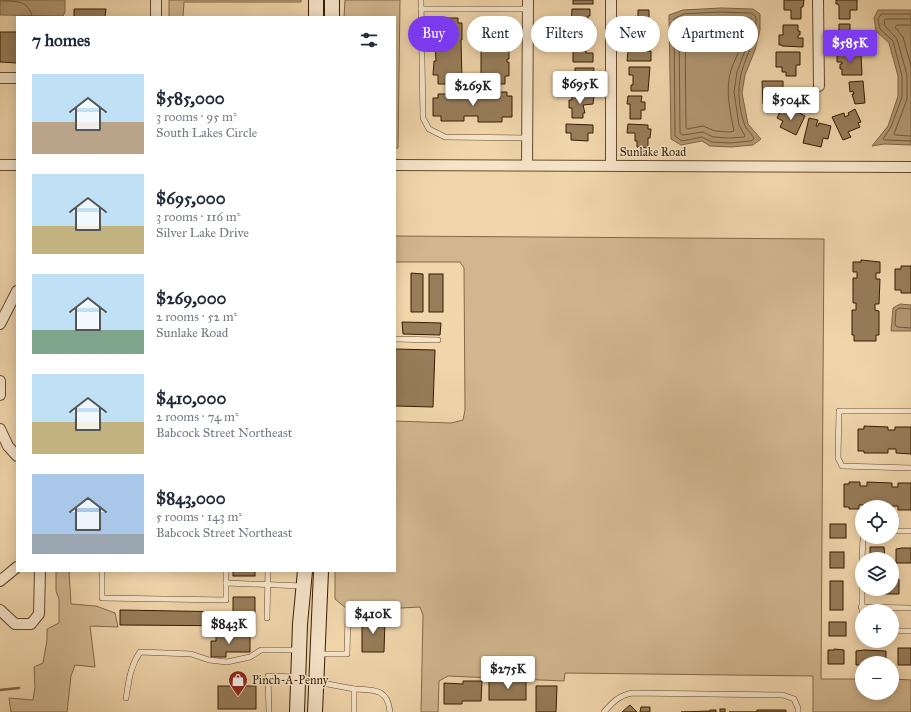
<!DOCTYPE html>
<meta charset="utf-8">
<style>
body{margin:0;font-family:"IM FELL Great Primer",serif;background:#f2f2f3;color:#1f2937;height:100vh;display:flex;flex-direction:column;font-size:15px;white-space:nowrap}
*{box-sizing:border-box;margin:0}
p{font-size:13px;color:#747a83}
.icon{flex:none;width:22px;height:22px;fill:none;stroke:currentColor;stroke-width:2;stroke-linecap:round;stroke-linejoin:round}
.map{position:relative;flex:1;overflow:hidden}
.sheet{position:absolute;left:16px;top:16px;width:380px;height:556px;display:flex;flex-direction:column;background:#fff;border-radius:0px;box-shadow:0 2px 10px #0003}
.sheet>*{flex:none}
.top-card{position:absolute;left:408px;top:16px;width:380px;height:36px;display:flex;gap:8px}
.controls{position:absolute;left:855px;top:500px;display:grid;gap:8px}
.controls a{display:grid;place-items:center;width:44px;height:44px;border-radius:50%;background:#fff;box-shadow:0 2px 10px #0003;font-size:20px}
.price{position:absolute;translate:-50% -34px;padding:0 9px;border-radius:4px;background:#fff;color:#222;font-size:13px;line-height:26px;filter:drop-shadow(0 1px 2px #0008)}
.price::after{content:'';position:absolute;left:50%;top:24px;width:12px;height:9px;margin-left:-6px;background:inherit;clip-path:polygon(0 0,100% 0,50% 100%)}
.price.on{background:#7c3aed;color:#fff}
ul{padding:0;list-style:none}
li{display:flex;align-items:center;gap:12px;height:100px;padding:0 16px}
li span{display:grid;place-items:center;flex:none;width:112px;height:80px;border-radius:0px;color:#555}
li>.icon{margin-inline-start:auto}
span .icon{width:48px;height:48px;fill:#fffc;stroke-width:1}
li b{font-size:17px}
h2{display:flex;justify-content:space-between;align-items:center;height:48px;padding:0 16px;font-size:17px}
.tag{padding:0 14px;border-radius:18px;background:#fff;box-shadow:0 2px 10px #0003;font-size:14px;line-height:36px}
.tag.on{background:#7c3aed;color:#fff}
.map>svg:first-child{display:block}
</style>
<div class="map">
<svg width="911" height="712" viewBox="0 0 911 712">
<rect width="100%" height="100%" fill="#f1d6ac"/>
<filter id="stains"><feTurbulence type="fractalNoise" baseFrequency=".005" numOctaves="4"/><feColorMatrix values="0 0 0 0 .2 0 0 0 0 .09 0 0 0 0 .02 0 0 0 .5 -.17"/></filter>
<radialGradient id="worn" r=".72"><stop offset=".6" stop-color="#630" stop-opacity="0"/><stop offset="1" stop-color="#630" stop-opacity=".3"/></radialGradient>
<g fill="#d1b68f" stroke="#836948">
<path d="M169,0h132v2h-117l-1,15h-14z"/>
<path d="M345,0h55l-2,148h-3v-131h-51z"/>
<path d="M395,236l429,3 -3,440h41v14h30v-14l19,1v32h-98v-36l-248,-3 -1,8 -116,-5 -9,5 -1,31h-17l2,-97 -3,-8 -55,3 -19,-2 -11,-9v-28h60v-150l56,2 12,-3 2,-10 -1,-142 -4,-6h-65z"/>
<path d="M56,571h13l2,33 25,2 19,7 3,14 -28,-1 5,41 -20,-2 -4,11 -4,36h-56l-2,-14 24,2 2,-13 -1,-20 9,-4 4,-23v-11l12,-6v-24l-3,-8z"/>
</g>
<g fill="#b19772" stroke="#7f6645">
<path d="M0,0h65v12l-2,4 -63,-1z"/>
<path d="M721,8l32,1 7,5v16l-5,20 -10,25 -3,18 6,31 13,15 -8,6 -22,2 -21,-1 -8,-5 -21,4 -10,-6 -2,-124 14,-5z"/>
<path d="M878,10h33v135l-27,-1 -12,2 16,-20 10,-30v-20l-9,-33 -13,-12 -2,-13z"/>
<path d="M900,304l11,1v26h-20l2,-23z"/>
</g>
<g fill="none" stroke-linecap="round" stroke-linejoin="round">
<g stroke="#735a3a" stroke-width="1">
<path d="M0,1c14,0 30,-1 32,16"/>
<path d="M721,12l30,1 5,4c1,23 -9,35 -15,57 -4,16 -2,34 3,49 1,6 8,10 10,16l-3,2 -20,2 -19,-1 -10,-5 -20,4 -7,-5 -1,-117 10,-5z"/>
<path d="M911,14h-30l-3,5 2,10 13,12 9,35v21l-11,30 -8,12 2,1 26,1"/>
<path d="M721,17l28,1 2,1v10l-5,19 -9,24 -3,20 5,33 6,11 -1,1 -13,1 -18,-1 -10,-5 -20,3 -3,-2 -1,-111 6,-3z"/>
<path d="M911,19h-26l-1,2 1,5 12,13 10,36v24l-13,35 1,1 16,1"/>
<path d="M721,23l22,1 2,1c0,16 -9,31 -14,45 -6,20 -1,41 3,61l-4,1 -15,-1 -12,-5 -16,3 -1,-2 -1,-101 1,-1z"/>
<path d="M911,25h-14l-2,2 8,10 8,29"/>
<path d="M911,309l-11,-1 -4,2 -1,15 2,2 14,1"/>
</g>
<path stroke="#7f6645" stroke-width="2.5" d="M0,690l19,-2"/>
</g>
<g fill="#977d5a" stroke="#351c02">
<rect x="573" y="0" width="20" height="4"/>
<path d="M784,0h20l-1,7h-2v12h-10v-9h-7z"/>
<path d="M836,0h21v10h-7v9h-11v-13l-1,-2h-2z"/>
<path d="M74,9h32l-1,8h-31z"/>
<path d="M572,9h18v7h-2v5h1v3h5v10l-23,-1z"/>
<path d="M638,10h11v10h4l-1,9h-4v4h-21v-9l8,1v-9l3,1z"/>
<path d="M485,17h20v9h6v16h-3l1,1v16h-2v3h2v14h-4v8h-20v-4h-4v-48l-1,1v-11h5z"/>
<path d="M438,18h20v5h4v17h-1l1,40h-4v4h-20v-9h-5l1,-14h2l-1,-18h1v-3h-2v-14h4z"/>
<path d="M839,24h11v9h3v4h-3l-1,10h-13v-9h3l-1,-8h1z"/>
<path d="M783,25h15v6h2v4h-2v3h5v9l-21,-1v-1h-3v-10h4z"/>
<path d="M0,32h17v31l-17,-1z"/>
<path d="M573,38l11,1 -1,6h3v8h7v9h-20z"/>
<path d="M631,40h16v11h4v10h-24l1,-10h5z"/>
<path d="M776,52h24v13h-4v11h-10v-4h-4v-5h-6z"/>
<path d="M837,54h24l1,21h-20v-6h-2v-5h2v-2h-5z"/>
<path d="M629,67h21l-2,24h-17v-6h2v-10h-4z"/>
<path d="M575,68h19l-1,8h-7v13h-11v-9h-3v-7h3z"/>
<path d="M762,81h21v8l-2,1 -1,3 1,11h-18z"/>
<path d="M863,81l2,22 -10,1 -3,-10h2l-1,-3 -3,1 -1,-10z"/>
<path d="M451,92h14v5h14v-5h28v4h5v21h-10v5h-24v-6h-14v5h-23v-5h-8v-18h5v-4h13z"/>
<path d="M572,95h22l-1,9 -10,1 2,8h-2v5h-11v-10h-3v-8h3z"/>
<path d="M628,96h14l-1,6h4v8h-4v9h-11v-15h-3z"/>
<path d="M782,108l12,7 2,-4 9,5 -9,19 -16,-8 3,-6 -6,-3z"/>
<path d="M855,109l6,13 -3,1 2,4 -12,5 3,5 -8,3 -11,-23 12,-4 1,4 4,-2 -1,-2z"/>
<path d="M809,118l9,2 -2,6h2l1,-3 12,3 -3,13 -5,-1 -2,9 -18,-4z"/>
<path d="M566,124l27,1v8h-5v8l-17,-1v-7h-5z"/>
<path d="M628,124l20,1v4h3l-1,9h-2v10l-11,-1v-6h-2v-8h-8z"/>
<path d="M861,260l19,2v11h-4v6h4l-1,25h-4v6l4,1v24h-3v6h-22v-6h-2v-25h4v-7h-3v-25h4v-6h-4v-10h8z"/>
<path d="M901,266h10v27h-10v-3h-6v-21h6z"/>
<path d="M411,273l12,1v38h-12z"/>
<rect x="429" y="274" width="14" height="38"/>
<path d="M402,322l39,1 -1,12 -37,-1z"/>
<path d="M395,349l40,1 -2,57 -38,-1z"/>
<path d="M864,426l24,1v3h7v-3h16v27l-15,-1v-4h-8v4h-24v-2h-6v-22h6z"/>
<path d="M849,482h11v4h7v-4l25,1v4h6v-4h13v27h-13v-4l-31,1v-2h-8v4h-10v-2h-5v-23h5z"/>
<rect x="830" y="524" width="16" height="14"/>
<path d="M870,547h14l1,11 -15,1z"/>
<path d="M902,548h9v15h-15v-14z"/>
<rect x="830" y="552" width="14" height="16"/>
<rect x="233" y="571" width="22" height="5"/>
<path d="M892,579h7v15h-29v-5h22z"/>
<rect x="830" y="581" width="13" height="29"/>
<path d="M233,597h22v29l-135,-1v-15l113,2z"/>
<path d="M362,618h23l-1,34h-22z"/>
<rect x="829" y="622" width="17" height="14"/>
<path d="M216,633h10v3h24v16h-24v5h-15v-16h5z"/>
<rect x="898" y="648" width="13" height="17"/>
<path d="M834,649l10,1v14h-16v-14h6z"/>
<path d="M864,650l22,1v12h-24v2h-6v-14z"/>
<rect x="489" y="680" width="37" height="20"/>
<path d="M463,681h19l-1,20h-19v3h-18v-21l19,1z"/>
<rect x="218" y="686" width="38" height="23"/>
<path d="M536,686h21l-1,26h-20z"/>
<path d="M630,705l7,7h-15z"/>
<path d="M641,707h9v5h-10z"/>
<rect x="720" y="709" width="5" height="3"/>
<path d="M710,710h6v2h-35l29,-1z"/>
<path d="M757,710h29v2h-57h28z"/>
</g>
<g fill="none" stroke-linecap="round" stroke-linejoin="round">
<g stroke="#644a2c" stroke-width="6">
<g id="service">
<path d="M421,0l2,118 6,11 16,8 82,1"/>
<path d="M421,9h107"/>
<path d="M395,339l43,1"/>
<path d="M911,411h-72l-1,47 4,8 69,2"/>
<path d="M892,531h19"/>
<path d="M862,559l1,-20 1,-2"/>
<path d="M862,570v53"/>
<path d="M102,571v27l124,2v-29"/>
<path d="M226,583l76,3"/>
<path d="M861,607l50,1"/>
<path d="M267,618l1,-47"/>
<path d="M892,631h19"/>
<path d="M318,654h29l1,-40"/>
<path d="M317,682l37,7v23"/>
<path d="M354,689c19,1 34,-1 36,23"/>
<path d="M126,698c3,-18 4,-31 14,-46l51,2 18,6 18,2 23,-5 11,-7h37"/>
<path d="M269,712l-1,-36 29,1"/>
<path d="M604,712c9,-10 15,-17 29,-19l150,2 11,4 4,9v4"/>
</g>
</g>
<g stroke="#644a2c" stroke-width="12">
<g id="minor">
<path d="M818,0l1,86"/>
<path d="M156,17v-17"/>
<path d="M0,78h17"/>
<path d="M0,165h17"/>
<path d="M395,165l516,2"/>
<path d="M527,165l1,-165"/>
<path d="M611,165v-165"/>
<path d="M0,324l17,-33"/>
<path d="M0,381v14"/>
<path d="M0,429l8,17 9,10"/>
<path d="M0,581l17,-14"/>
<path d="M0,610l15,14h16l8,-10 1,-43"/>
</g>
</g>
<g stroke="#351c02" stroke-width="16">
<g id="secondary">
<path d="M316,17v-17"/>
<path d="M332,17v-17"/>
<path d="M297,712l3,-88 5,-53"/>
<path d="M315,712l6,-141"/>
</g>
</g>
<use href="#service" stroke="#f6e4c9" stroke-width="5"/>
<use href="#minor" stroke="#f6e4c9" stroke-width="10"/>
<use href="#secondary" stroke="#f6e4c9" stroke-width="14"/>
</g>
<defs>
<g id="shop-pin" transform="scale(1)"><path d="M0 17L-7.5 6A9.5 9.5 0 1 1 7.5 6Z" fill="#8f2418" stroke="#f6e4c9"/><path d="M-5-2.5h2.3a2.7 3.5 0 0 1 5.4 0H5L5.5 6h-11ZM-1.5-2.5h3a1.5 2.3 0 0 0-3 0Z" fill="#fff"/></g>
</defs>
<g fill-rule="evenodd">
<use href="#shop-pin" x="238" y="680"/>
</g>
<g text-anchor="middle" stroke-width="3" stroke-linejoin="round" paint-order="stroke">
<g font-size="12" fill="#351c02" stroke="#f6e4c9">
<text x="653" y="156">Sunlake Road</text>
</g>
<g font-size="12" fill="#351c02" stroke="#f6e4c9" text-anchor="start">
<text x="252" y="684">Pinch-A-Penny</text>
</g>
</g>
<rect width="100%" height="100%" filter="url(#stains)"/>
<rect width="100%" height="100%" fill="url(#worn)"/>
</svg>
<div class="controls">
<a><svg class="icon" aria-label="locate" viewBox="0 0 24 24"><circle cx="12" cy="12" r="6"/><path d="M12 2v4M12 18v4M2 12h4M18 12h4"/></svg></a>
<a><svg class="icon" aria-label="layers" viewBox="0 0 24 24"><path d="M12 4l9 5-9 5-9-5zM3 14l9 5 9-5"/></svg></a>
<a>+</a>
<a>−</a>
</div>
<b class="price on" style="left:850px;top:64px">$585K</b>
<b class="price" style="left:580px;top:105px">$695K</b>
<b class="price" style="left:473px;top:107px">$269K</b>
<b class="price" style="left:791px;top:121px">$504K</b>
<b class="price" style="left:373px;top:635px">$410K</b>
<b class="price" style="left:229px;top:645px">$843K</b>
<b class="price" style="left:508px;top:690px">$275K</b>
<div class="top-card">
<a class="tag on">Buy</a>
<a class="tag">Rent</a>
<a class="tag">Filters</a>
<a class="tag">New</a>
<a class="tag">Apartment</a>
</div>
<section class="sheet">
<h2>7 homes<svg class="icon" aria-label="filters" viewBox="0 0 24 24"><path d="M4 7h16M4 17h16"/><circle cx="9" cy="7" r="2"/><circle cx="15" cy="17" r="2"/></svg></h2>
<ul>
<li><span style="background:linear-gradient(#bfe0f5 60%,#b9a48a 0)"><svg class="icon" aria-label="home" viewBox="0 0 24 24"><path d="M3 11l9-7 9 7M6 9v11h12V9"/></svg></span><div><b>$585,000</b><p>3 rooms · 95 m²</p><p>South Lakes Circle</p></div></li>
<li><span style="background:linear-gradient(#bfe0f5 65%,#c2b280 0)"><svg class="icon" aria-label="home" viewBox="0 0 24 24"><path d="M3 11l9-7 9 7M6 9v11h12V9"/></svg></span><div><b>$695,000</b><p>3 rooms · 116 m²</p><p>Silver Lake Drive</p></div></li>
<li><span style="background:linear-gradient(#bfe0f5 70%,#7fa58c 0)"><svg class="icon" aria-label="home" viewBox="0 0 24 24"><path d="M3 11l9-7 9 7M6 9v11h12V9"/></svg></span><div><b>$269,000</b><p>2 rooms · 52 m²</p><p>Sunlake Road</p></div></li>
<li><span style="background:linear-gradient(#bfe0f5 60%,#c2b280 0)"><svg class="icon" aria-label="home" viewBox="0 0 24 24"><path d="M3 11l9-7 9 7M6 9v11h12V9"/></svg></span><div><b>$410,000</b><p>2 rooms · 74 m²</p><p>Babcock Street Northeast</p></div></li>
<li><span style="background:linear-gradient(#a9c7e8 75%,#9aa5b1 0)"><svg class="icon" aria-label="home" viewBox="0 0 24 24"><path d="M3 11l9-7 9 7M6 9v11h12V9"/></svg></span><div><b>$843,000</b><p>5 rooms · 143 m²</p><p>Babcock Street Northeast</p></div></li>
</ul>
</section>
</div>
